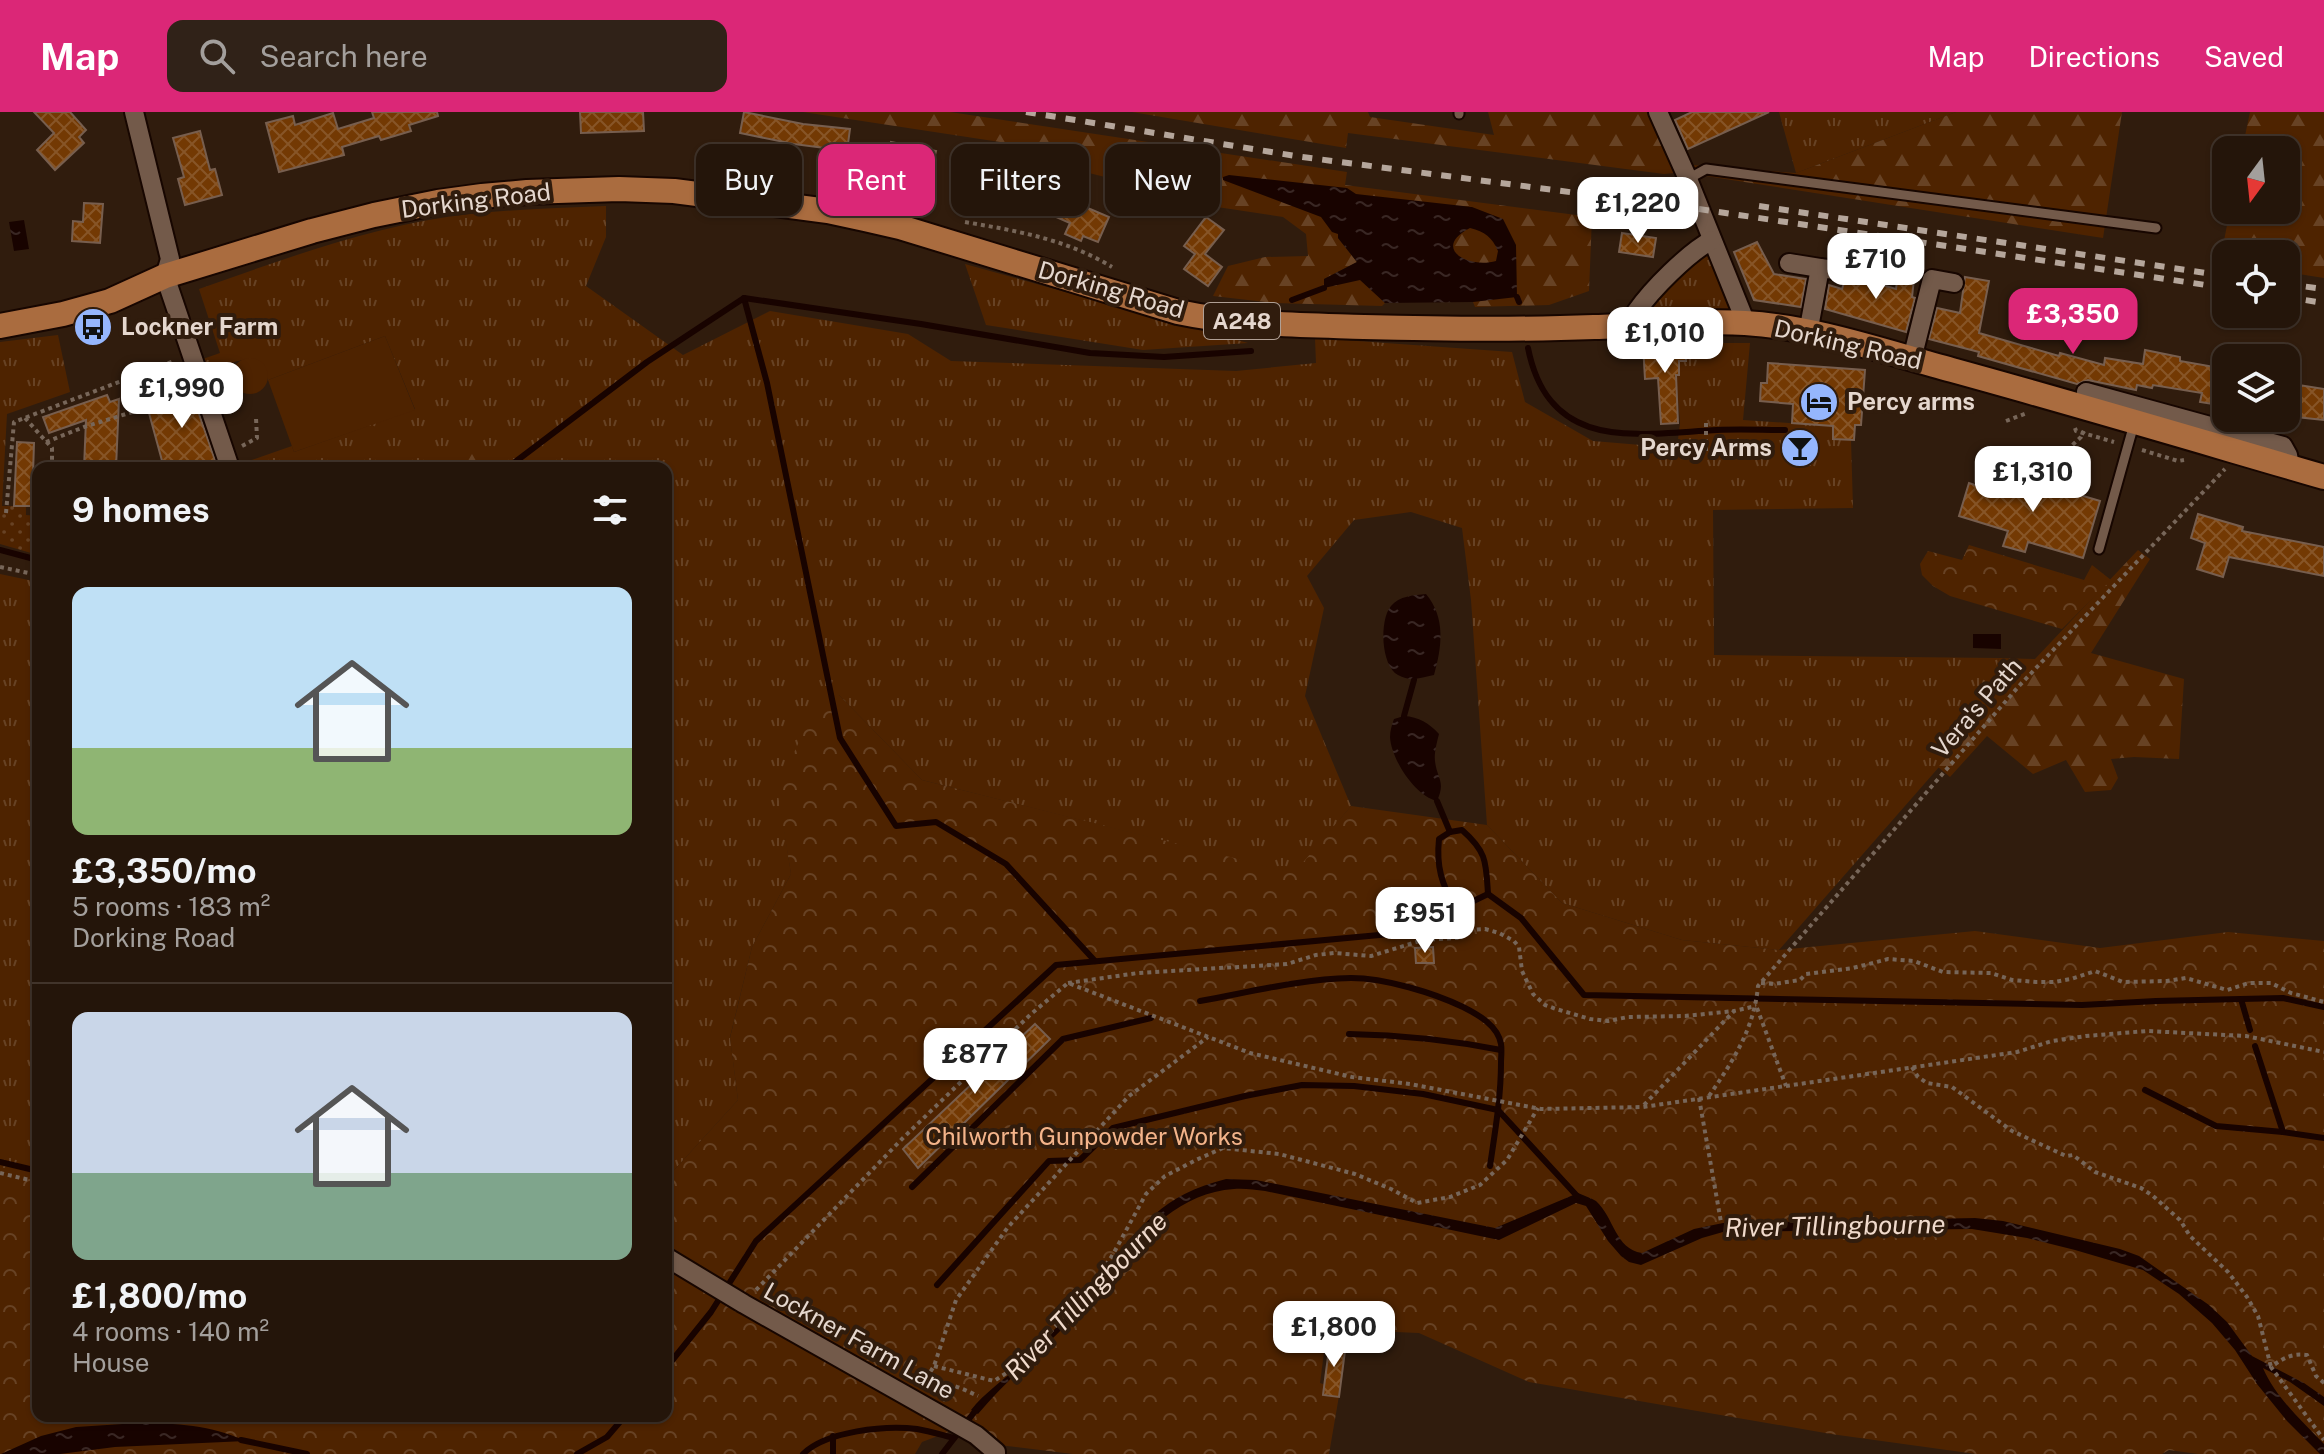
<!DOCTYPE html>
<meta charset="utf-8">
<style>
body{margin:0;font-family:"Public Sans",sans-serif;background:#302218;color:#f1f3f6;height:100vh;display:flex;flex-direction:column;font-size:30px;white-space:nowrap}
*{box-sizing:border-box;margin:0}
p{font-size:26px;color:#a39f9c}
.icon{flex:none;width:44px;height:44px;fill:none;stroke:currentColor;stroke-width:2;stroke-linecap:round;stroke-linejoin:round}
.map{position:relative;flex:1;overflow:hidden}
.panel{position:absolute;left:32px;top:350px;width:640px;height:960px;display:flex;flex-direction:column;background:#24150a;border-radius:16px;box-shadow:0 2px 6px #0004,0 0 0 2px #41342b}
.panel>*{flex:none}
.top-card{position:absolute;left:696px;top:32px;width:760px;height:72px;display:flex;gap:16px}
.needle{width:52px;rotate:195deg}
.tools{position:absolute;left:2212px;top:24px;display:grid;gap:16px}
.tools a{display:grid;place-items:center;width:88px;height:88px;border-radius:16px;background:#24150a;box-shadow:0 2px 6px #0004,0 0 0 2px #41342b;font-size:40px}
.price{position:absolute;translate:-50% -68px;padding:0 18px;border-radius:16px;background:#fff;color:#222;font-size:26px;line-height:52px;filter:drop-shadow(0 2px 4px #0008)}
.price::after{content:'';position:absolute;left:50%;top:48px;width:24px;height:18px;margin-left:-12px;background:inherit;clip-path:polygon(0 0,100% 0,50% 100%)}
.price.active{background:#db2777;color:#fff}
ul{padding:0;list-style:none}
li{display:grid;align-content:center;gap:16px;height:424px;padding:0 40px}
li+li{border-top:2px solid #41342b}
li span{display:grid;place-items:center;height:248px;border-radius:16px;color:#555}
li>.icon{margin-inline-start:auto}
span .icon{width:144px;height:144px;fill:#fffc;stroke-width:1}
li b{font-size:34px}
h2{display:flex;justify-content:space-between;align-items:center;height:96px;padding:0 40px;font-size:34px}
.chip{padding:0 28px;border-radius:16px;background:#24150a;box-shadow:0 2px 6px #0004,0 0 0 2px #41342b;font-size:28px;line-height:72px}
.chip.active{background:#db2777;color:#fff}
header{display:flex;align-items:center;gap:48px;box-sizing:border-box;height:112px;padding:0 40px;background:#db2777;color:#fff}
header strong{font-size:38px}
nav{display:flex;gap:44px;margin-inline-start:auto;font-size:28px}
.search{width:560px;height:72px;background:#302218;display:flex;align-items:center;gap:20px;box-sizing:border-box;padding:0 28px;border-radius:16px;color:#a39f9c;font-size:30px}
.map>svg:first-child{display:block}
</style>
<header>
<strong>Map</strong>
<div class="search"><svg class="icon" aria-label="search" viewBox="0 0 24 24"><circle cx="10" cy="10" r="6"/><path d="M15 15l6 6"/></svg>Search here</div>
<nav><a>Map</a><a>Directions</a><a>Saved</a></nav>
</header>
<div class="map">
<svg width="2324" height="1342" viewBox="0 0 2324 1342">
<defs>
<pattern id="grass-tufts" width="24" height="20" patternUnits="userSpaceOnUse" patternTransform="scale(2)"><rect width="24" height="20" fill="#4e2300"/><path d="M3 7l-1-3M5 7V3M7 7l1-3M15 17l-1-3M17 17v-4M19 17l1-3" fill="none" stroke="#674224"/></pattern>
<pattern id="forest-firs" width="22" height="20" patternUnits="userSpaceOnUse" patternTransform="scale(2)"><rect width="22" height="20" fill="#4e2300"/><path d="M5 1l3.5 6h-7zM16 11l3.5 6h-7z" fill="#674224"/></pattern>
<pattern id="park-crowns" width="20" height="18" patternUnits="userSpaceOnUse" patternTransform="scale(2)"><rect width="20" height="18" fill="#4e2300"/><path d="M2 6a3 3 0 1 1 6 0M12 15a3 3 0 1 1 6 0" fill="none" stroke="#674224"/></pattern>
<pattern id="garden-dots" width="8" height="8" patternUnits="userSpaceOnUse" patternTransform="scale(2)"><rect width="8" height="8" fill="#4e2300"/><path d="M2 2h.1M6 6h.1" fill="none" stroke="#674224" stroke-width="1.8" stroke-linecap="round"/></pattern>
<pattern id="water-ripples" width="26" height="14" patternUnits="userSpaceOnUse" patternTransform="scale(2)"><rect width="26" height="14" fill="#180300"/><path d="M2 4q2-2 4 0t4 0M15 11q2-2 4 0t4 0" fill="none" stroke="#392724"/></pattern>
<pattern id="building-cross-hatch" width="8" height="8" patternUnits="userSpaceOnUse" patternTransform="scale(2)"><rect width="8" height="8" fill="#733903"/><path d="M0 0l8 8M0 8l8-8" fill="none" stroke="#875527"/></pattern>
</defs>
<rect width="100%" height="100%" fill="#301c0d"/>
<g fill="url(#grass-tufts)">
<path d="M1779,0h177l-160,61z"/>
<path d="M606,94v31l-20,49 97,69 87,-44 138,23 43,27 285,10 80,-8 -1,-25 197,14 13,50 68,39 84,7 3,-25 -4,-48h3v-14h7l-1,-18h65l-7,77 90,6v13l18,1 2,68 -140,2 1,145 285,3 -18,61 -202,231 -97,-10 -120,-37 -75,-78 -16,-225 -9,-72 -51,-16 -57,8 -47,56 17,32 -19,88 46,110 -56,68 -373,-94 -83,-85 -61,94 13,85 -39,73 -22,90 8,63 -72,79v-711h-428l-1,-3 55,-19 2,6 121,-43 -30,-73 -117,44c-7,-36 -39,-15 -63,-7l-5,-13 20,-7 -21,-64c88,-31 178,-65 272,-75 45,-5 90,-6 135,-8z"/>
<path d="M1704,133l42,78 -109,3 5,-24z"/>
<path d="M965,152l283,79 -105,7 -157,-25z"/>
<path d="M58,223l12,57 -63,22 -4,73h-3v-145z"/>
<path d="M0,462l38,8v765l-38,-7z"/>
</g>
<g fill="url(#forest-firs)">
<path d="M803,0h147l397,60 -2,13 247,32 -3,74 -40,14 -74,2 -2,-5 -132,-79 -3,15 19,24 -33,17v8l36,-8 25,24 -3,3 -108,-3 -61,-7 15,-30 37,-9 43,-1 -2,-22 -23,-17 -99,-15 -35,-14 -108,-27 -2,-13z"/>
<path d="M1132,0h236l2,5 124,18 -6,-23h171l26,60 -21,2 -316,-41 -2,15z"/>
<path d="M1956,0h166l-19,126 -397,-62 -15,-11 105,8z"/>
<path d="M2250,0h74v166l-38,-6v-18h-60v8l-6,-1 10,-51h56v-60h-44z"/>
<path d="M475,330l25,26h-71z"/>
<path d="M2138,438l12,9 -59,94 93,26 -5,80 -45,-2 -23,2 7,19 -7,12 -26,2 -19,-32 -33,14 -46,-38 -37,41 -12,-10 43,-48 18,-61 36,1z"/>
</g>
<g fill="url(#park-crowns)">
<path d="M1969,433l115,35 8,-15 19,15 -49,49 -112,-33 -17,-10 -11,-11 -2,-11 8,-13 34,9z"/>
<path d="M839,583l83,85 372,93 57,-67 136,19 75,78 120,37 97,10 196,-19 125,17 128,-16 96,9v513h-126l-29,-4 -7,4h-186l-145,-20 -302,-52 -110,-49 -92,-4 -7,54 20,7 -11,64h-256l-74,-9 -20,-19 -19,-6 -9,11 -29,11 -7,12h-915v-289l38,9v242h628v-237l72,-79 -8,-62 22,-91 39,-73 -14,-85 43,-92z"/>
</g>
<path fill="url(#garden-dots)" d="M0,375h3l-1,19h24v9l12,1v39l-38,-11z"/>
<g fill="#4e2300">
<path d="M385,224l30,74 -121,42 -26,-72z"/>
<circle cx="250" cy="264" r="18"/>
</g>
<g fill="url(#water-ripples)" fill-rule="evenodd">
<path d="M1229,63l118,13 9,6 116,13 31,12 13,26 1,52 -44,5 -88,1 -25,-23 -36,8v-9l33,-17 -19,-24v-4l-6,-2 -11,-15 -98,-37v-3zM1470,116c15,4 22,9 28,23l-2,10c-28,8 -65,-13 -26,-33z"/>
<path d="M24,108l5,29 -15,2 -5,-29z"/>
<path d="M1426,482c20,24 16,53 8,81 -13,3 -24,7 -36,0 -17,-9 -19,-55 -7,-69 8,-10 23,-11 35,-12z"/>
<path d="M1973,522h28v15l-28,-1z"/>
<path d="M1404,604c15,1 25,7 35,18 -2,8 -5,19 -4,27 2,18 11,20 2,40 -22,-5 -46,-42 -47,-64 0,-6 2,-13 4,-18z"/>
<path d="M1226,1067l30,1 239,48 83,-35c5,2 13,5 18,8 18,16 19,48 46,52l52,-24 29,-6 252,-5 28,3 117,28 19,7 70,49 18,17 25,34 52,27 20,14v9l-34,-24 -27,-14c13,30 39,53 61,76v10h-4l-33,-33 -30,-37 -22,-34 -23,-27 -33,-29 -36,-24 -68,-20 -48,-12 -55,-9 -249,3 -21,6 -61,27 -12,-3 -8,-6 -13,-15 -22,-35 -10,-3 -77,37 -234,-49c-10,-1 -21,-3 -31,-2 -74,5 -116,80 -162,130 -31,32 -65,61 -94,95l-7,-4c17,-21 40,-35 59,-54 22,-24 45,-48 65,-73 43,-52 62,-87 131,-104z"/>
<path d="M138,1311c38,0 73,2 108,18l-131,6 -55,7h-59l40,-18 35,-9z"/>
</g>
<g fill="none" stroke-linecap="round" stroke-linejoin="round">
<g stroke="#180300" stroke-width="6">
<path d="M1517,185l2,5"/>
<path d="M744,186l23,85 73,355 56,88 40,-4 70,42 89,97"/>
<path d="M1292,188l32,-12"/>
<path d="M1528,236c21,105 108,86 189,82 23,-1 45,0 68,0"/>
<path d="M507,356l140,-106 97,-64 177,26 169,29 74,4 87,-6"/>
<path d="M0,438l38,10"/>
<path d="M1404,604l10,-36"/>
<path d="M1437,689l13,31 12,-2c25,22 24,32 26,64"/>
<path d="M1450,720l-11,7c-3,29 3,44 16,70"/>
<path d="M2241,887l9,31"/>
<path d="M1200,889c50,-9 101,-22 151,-23 34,0 83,15 112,29 16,8 35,19 38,37 1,6 0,13 0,19 0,34 -6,69 -11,103"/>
<path d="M1349,922c51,1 101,6 152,16"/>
<path d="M2255,934l28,86 41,6"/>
<path d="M2145,978l71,36 67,6"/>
<path d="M0,1050l38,9"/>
<path d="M912,1075l151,-148 88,-21"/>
<path d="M937,1173l112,-124 31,-1 33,-32 132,-32 57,-11 52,1 69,8 75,16 80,87"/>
<path d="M666,1256l45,-56 45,-71 300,-276 334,-31 34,-9 64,-31 33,24 63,77 498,10 74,-4 127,-3 41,9"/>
<path d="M241,1328l66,14"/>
<path d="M577,1342l30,-17 18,-21"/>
<path d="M803,1342c23,-23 83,-29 114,-25 12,2 25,6 37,9"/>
<path d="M833,1342v-18"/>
<path d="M942,1342l37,-48"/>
</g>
</g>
<g fill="url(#building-cross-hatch)" stroke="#775e4e" stroke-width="2">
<path d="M34,0h36l16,18 -7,7 5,6 -29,27 -18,-20 17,-17z"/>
<path d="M372,0h65l1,4 -29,9 2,6 -30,9 -2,-4 -37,11 2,8 -65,17 -13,-49 27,-7 2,9 38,-12 5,16 36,-11z"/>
<path d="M580,0h63l1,19 -63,2z"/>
<path d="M744,0l59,12 47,5 -3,22 -53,-7 -54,-11z"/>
<path d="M1692,0h77l-81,37 -13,-29z"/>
<path d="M200,19l10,39 5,-1 7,26 -37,10 -7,-26 6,-2 -11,-39z"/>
<path d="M891,30l45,9 -5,20 -44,-9z"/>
<path d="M971,40l48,8 -5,27 -48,-9z"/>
<path d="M1083,81v13l26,11 -11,25 -15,-6 -2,5 -16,-7 5,-11 -23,-10 9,-19 14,6z"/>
<path d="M84,91l19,1 -3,39 -28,-2 1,-20 10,1z"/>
<path d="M1206,105l18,13 -19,24 17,13 -14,19 -24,-17 11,-15 -11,-8z"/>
<path d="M1622,121l34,5 -3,19 -34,-5z"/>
<path d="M1757,130l17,32 32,5 -5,28 -47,-7 -20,-48z"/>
<path d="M1899,156l16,2 -3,27 3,1 -9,34 -81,-23 4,-24 13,4 2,-6 7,-3 9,2 1,-3 35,10z"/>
<path d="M1965,165l24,4 -10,52 80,23 1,-3 44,12 1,-7 38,6 2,-14 35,7v4l46,8v37l-26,-4 2,-9 -49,-8 -1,3 -15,-3 -1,5 -48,-10 -11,4 -99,-28 1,-4 -50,-13 8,-31 23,5z"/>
<path d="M1685,231l1,18h-7v14h-3l2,48 -17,1 -3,-46 -13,1 -2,-35z"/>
<path d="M1768,251l97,7 -4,55h-6l-1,15 -21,-1v-13l-41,-3 1,-19 -33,-3 1,-18h6z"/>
<path d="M183,256l33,95 -14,5h-38l-15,-55 30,-7 -12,-33z"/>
<path d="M2286,271l38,6v31l-38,-4z"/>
<path d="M107,283l3,7 9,-3 -3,69h-32l2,-48 -37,13 -6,-16z"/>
<path d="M17,330l17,1 -2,63h-18z"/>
<path d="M1999,359l101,30 -17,57 -55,-16 -3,10 -22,-6 5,-15 -49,-15 10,-33 24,8z"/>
<path d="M2198,402l45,13 -1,4 82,16v29l-95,-19 -6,20 -26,-8 8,-26 -14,-5z"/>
<path d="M1433,835l1,16h-18l-1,-15z"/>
<path d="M1035,912l15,15 -132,129 -15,-19z"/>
<path d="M1330,1229l16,2 -7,54 -16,-2z"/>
</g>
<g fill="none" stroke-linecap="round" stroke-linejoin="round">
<g stroke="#170600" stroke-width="13">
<g id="service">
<path d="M1459,0v2"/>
<path d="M1688,67l18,-10 450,59"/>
<path d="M2099,437l35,-125"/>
</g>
</g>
<g stroke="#170600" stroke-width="22">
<g id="minor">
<path d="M134,0l36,147 -5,17 65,192"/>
<path d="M1658,0l30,67 58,144"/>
<path d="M1789,151l31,5"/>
<path d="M1637,214l-1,-14c16,-23 52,-59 76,-72"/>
<path d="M1808,221l12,-65 23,3"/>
<path d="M1912,247l20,-80 22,4"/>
<path d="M2086,280l197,54 5,9 2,12"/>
<path d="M666,1145l78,47 232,131 20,17v2"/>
</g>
</g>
<g stroke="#170600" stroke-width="28">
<path id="primary" d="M0,214l63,-12 47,-13 55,-25 147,-45 62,-16 64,-13 44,-6 45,-4 92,-3 55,2 154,20 37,8 35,8 278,85c61,13 124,13 186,15 77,2 153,3 230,0 50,-1 101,-7 151,-4 70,4 140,29 207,47 124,34 248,71 372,107"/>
</g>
<g stroke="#776659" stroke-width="4" stroke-dasharray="4 4" stroke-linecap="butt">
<path d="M965,110c52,9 101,17 147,45"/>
<path d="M25,306l27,30v20"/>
<path d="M2006,309l21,-8"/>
<path d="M1706,311v31"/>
<path d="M2075,316l1,3 38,11"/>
<path d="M46,330l38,-15 55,-17 14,-42"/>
<path d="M242,334l15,-8 -1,-20"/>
<path d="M2142,338l36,11 6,-1"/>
<path d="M2029,388l8,-22 44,-41 3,-6"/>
<path d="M6,401l8,-91 160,-61"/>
<path d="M0,455l38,8"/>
<path d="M1068,871l70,-10 149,-9 29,-9 18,-2 37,3 52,-16 34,-2 14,-8 14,-1 14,4 15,8 5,6 3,24 11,23 12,11 11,4 34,10 18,2 20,-4 57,-1 49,-5"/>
<path d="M1761,871l13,1 26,-4 6,-6 47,-6 35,-9 26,2 29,11 48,1 21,7 24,2h18l17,-3 24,-8 28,11 44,-1 19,-3 41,12 22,-7h22l20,10 33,9"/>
<path d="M1757,896l29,78"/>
<path d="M1912,955l6,10 9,6 25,4 60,44 54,25 7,-1 22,17 46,16 12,8 27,24 10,16 38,36 19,25 11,19 13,51"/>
<path d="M1709,984c24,-35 45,-67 49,-110l261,-300 206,-217"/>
<path d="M1699,986l22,124"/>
<path d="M1644,993l90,-94 22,-5"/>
<path d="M0,1061l38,9"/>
<path d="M756,1178l147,-152 128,-124 37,-31 182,70 102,24 58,7 131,25 102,-2 374,-55 35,-11 34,-5 61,-5 99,5 78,16"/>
<path d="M934,1254l60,15 14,-9 36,-33 44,-49 24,-34 34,-62 19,-18 31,-16 27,-12 56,6 76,20 36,15 26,14 33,-6 30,-12 27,-25 31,-52"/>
<path d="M924,1270c20,-2 37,6 54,14"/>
<path d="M2324,1271l-8,-7 -9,-21c-15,-2 -24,3 -36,12l53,73"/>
<path d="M922,1273l12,-19 22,-66 52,-73 121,-131 79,-59"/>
</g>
<use href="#service" stroke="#735a4a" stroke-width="9"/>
<use href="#minor" stroke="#735a4a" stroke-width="18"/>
<use href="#primary" stroke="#aa6c3f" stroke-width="24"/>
<g stroke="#b5a69b" stroke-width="6" stroke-dasharray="10 10" stroke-linecap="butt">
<path d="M1026,0l276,45 397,52 527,79"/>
<path d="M1759,94l467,70"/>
<path d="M2286,172l38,5"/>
<path d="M2286,185l38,6"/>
</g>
</g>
<defs>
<g id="bus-disc" transform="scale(2)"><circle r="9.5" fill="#95b6fd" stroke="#301c0d"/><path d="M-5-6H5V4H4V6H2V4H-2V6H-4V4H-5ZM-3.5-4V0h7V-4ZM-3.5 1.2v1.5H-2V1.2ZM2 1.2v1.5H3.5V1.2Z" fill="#111"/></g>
<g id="hotel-disc" transform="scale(2)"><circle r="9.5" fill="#95b6fd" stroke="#301c0d"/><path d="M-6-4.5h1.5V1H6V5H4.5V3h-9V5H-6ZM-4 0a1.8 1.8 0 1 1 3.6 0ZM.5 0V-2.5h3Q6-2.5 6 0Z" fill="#111"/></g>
<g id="bar-disc" transform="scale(2)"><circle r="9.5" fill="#95b6fd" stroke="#301c0d"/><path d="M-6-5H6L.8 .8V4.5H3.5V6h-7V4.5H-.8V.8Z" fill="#111"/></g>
</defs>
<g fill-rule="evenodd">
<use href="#bus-disc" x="93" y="215"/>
<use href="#hotel-disc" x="1819" y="290"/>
<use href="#bar-disc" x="1800" y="336"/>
</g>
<g text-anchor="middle" stroke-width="8" stroke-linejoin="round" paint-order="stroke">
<rect fill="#301c0d" stroke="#af9f94" stroke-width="2" x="1204" y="191" width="76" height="36" rx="6"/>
<g font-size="22" font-weight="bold" fill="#e5d7ce">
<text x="1242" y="217">A248</text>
</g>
<g font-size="24" fill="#e5d7ce" stroke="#301c0d">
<text transform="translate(476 89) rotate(-7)" y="8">Dorking Road</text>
<text transform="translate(1111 178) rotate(16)" y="8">Dorking Road</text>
<text transform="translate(1848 233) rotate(13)" y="8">Dorking Road</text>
<text transform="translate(1977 596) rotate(-49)" y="8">Vera's Path</text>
<text transform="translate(859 1229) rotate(29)" y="8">Lockner Farm Lane</text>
</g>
<g font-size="24" font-weight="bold" fill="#e5d7ce" stroke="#301c0d" text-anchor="start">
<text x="121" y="223">Lockner Farm</text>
<text x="1847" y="298">Percy arms</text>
<text x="1772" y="344" text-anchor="end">Percy Arms</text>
</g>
<g font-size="24" fill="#f4b48a" stroke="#301c0d">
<text x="1084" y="1033">Chilworth Gunpowder Works</text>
</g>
<g font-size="26" font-style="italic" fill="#f0dacc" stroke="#301c0d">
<text transform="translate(1835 1114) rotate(-1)" y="9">River Tillingbourne</text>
<text transform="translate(1086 1184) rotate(-46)" y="9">River Tillingbourne</text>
</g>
</g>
</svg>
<div class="tools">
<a><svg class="needle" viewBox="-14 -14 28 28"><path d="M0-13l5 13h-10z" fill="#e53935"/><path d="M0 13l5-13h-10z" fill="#a39f9c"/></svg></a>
<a><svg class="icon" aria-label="locate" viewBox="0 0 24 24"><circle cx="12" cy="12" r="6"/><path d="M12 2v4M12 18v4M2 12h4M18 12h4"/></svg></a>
<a><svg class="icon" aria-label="layers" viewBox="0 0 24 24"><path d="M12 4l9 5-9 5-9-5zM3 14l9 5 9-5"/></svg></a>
</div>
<b class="price" style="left:1638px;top:133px">£1,220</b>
<b class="price" style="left:1876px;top:189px">£710</b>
<b class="price active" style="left:2073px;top:244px">£3,350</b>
<b class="price" style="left:1665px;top:263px">£1,010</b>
<b class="price" style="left:182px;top:318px">£1,990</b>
<b class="price" style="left:2033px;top:402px">£1,310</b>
<b class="price" style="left:1425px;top:843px">£951</b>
<b class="price" style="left:975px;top:984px">£877</b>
<b class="price" style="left:1334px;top:1257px">£1,800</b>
<div class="top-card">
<a class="chip">Buy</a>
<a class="chip active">Rent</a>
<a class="chip">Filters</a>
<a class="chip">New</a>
</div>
<section class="panel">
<h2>9 homes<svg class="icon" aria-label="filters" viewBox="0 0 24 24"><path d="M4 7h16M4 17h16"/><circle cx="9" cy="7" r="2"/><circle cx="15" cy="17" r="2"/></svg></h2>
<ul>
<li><span style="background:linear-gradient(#bfe0f5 65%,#8fb573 0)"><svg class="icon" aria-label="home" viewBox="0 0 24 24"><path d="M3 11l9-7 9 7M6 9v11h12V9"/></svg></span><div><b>£3,350/mo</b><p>5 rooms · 183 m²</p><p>Dorking Road</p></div></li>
<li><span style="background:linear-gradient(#c9d6e8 65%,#7fa58c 0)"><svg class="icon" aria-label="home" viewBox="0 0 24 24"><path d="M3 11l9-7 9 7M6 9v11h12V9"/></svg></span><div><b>£1,800/mo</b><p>4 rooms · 140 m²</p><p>House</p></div></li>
</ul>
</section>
</div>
